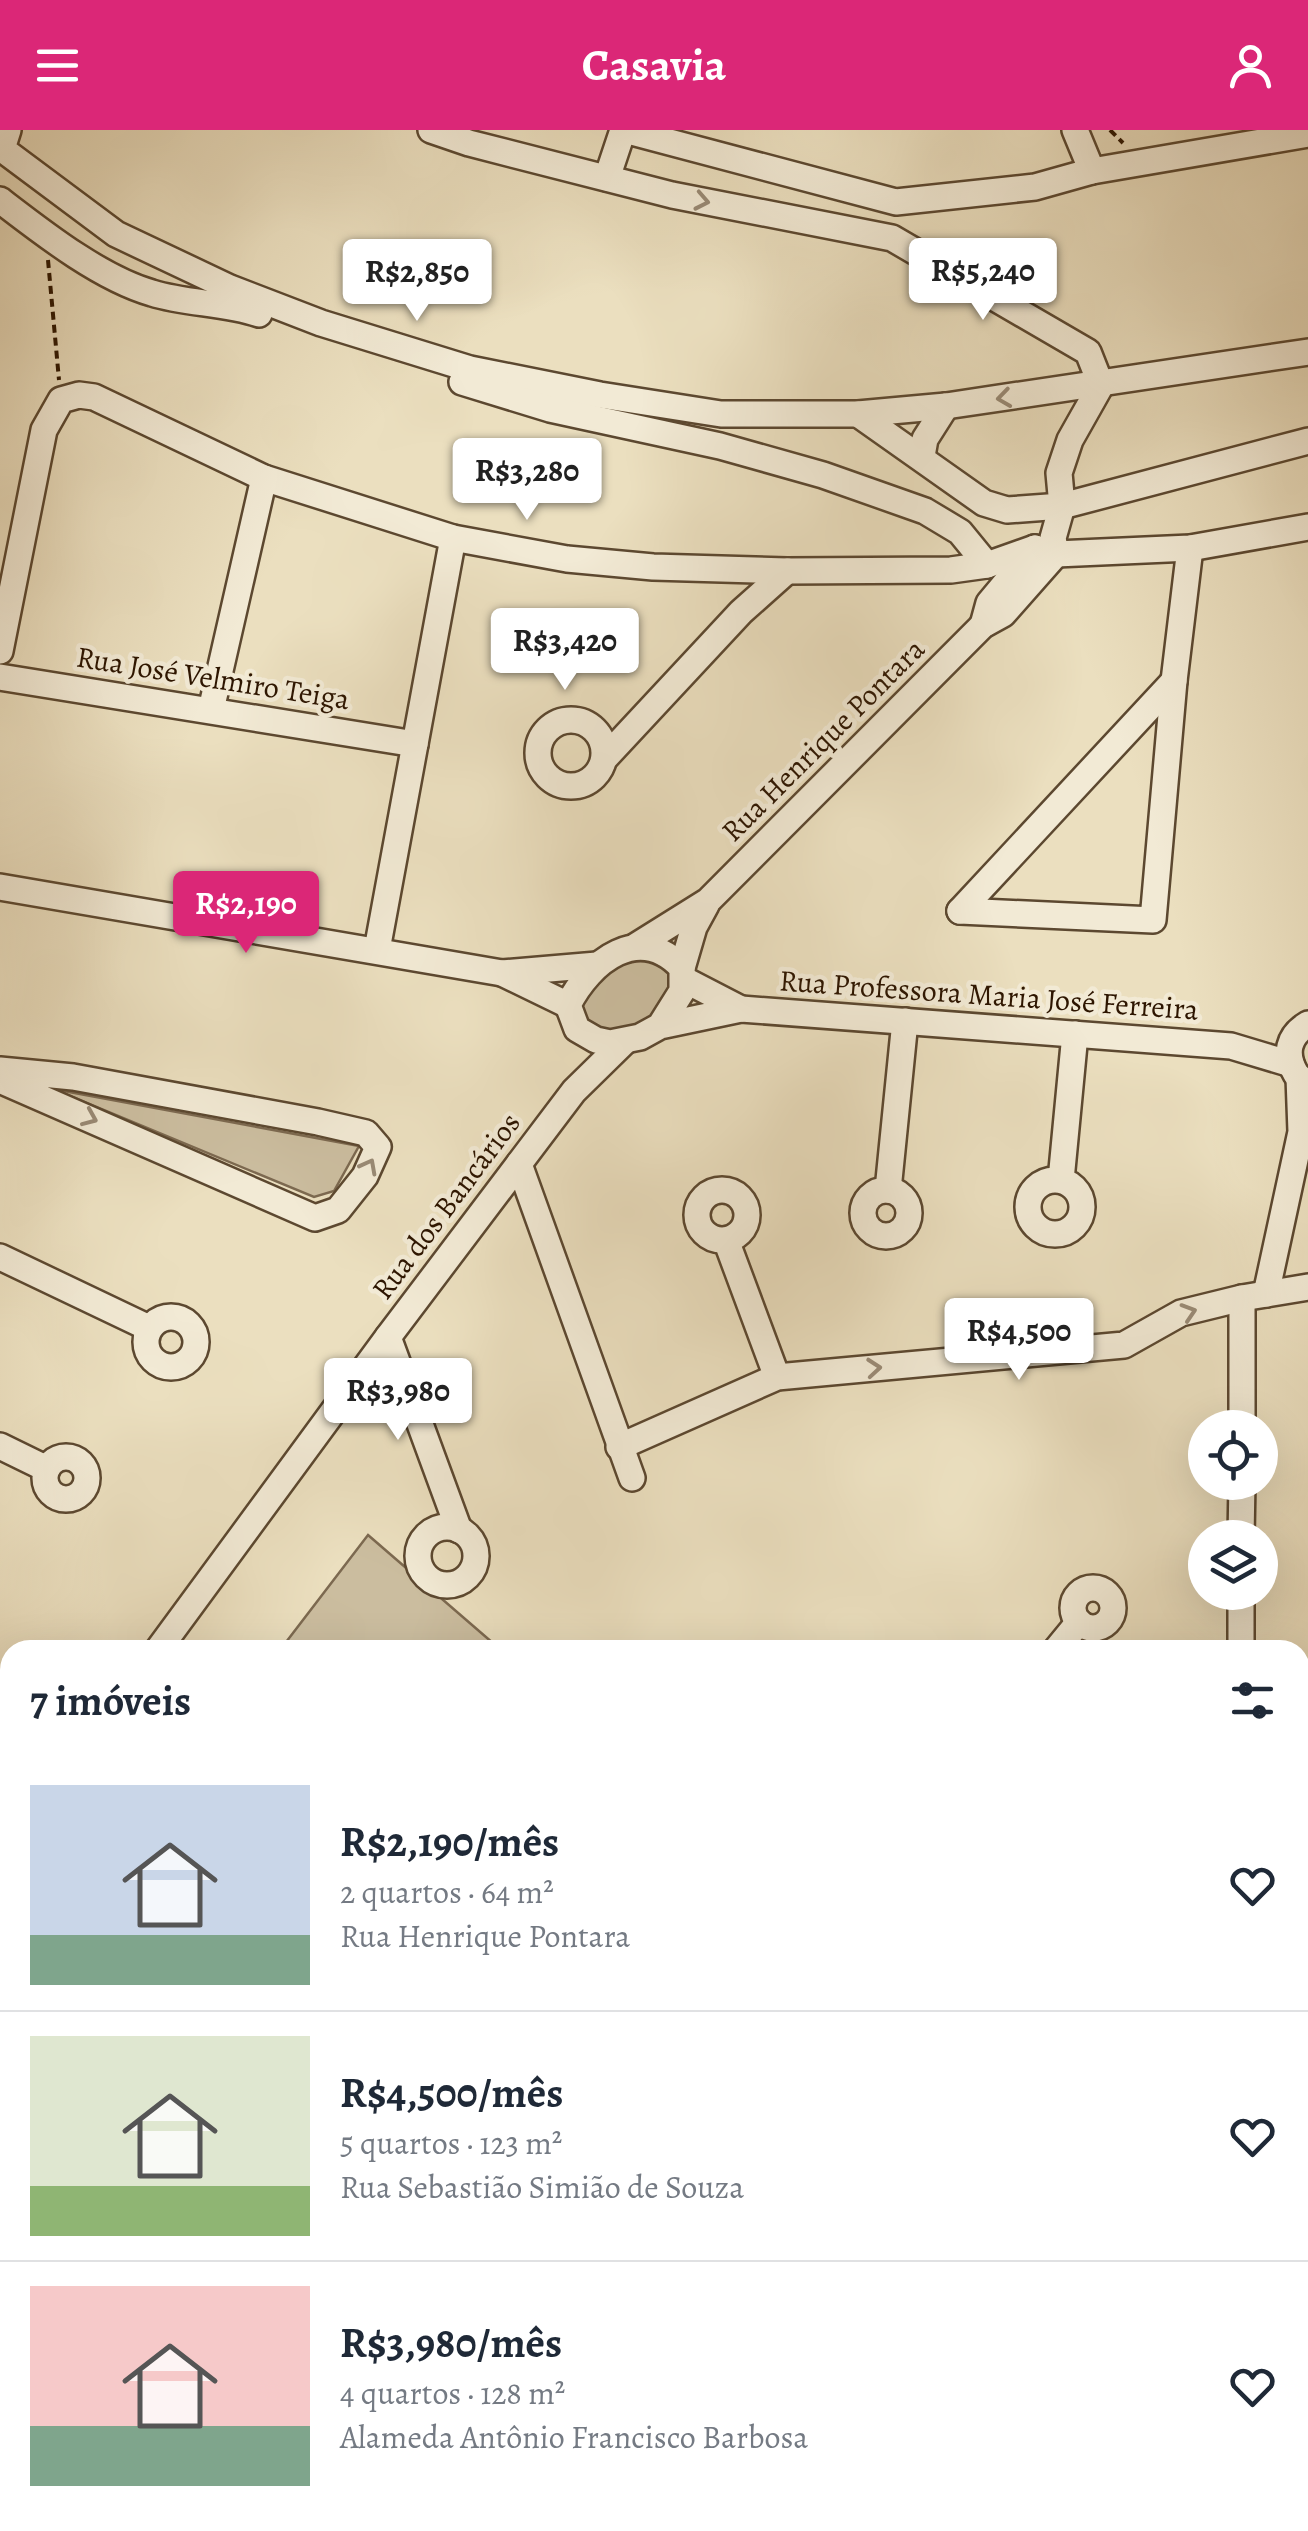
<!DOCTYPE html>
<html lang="pt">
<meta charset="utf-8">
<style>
body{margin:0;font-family:Alegreya,serif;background:#f2f2f3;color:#1f2937;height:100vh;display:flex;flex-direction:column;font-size:38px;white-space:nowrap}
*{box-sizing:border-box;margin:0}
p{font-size:32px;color:#747a83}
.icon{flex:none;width:55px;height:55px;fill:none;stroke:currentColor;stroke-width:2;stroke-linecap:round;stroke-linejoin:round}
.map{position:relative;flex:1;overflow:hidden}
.panel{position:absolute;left:0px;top:1510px;width:1310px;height:892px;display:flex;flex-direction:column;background:#fff;border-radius:30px 30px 0 0;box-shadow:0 10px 40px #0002}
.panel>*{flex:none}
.fabs{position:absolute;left:1188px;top:1280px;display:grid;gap:20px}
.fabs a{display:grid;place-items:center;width:90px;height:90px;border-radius:50%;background:#fff;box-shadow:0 10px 40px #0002;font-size:50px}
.price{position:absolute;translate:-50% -85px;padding:0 22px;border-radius:10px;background:#fff;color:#222;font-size:32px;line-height:65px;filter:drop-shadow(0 2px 5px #0008)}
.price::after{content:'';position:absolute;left:50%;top:60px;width:30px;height:22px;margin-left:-15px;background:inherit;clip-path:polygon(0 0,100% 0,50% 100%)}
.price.on{background:#db2777;color:#fff}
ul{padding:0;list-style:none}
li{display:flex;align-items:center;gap:30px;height:250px;padding:0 30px}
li+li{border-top:2px solid #e0e1e3}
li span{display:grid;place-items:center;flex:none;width:280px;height:200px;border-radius:0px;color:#555}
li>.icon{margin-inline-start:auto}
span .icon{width:120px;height:120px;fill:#fffc;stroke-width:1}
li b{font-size:42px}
h2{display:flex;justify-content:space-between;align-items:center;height:120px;padding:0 30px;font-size:42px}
header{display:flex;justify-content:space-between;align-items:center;height:130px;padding:0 30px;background:#db2777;color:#fff;font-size:45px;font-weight:700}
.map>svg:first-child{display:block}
</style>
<header><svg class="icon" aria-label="menu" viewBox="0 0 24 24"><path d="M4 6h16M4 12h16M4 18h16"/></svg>Casavia<svg class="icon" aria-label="person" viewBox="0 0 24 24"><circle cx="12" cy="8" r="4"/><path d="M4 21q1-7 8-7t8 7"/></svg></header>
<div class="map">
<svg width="1308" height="2401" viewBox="0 0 1308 2401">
<rect width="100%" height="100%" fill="#ebdfbf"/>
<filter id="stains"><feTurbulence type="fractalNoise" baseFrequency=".002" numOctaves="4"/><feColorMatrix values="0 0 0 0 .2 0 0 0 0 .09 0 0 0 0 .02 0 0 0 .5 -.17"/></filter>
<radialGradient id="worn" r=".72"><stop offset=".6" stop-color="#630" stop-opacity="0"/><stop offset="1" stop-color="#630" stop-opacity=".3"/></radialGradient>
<g fill="#cbbd9f" stroke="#7c6950" stroke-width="2.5">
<path d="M657,829l19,20c-8,12 -16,33 -28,41 -24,16 -60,15 -68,-16 14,-37 41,-43 77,-45z"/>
<path d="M53,959l306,57 -25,45 -20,6z"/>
<path d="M368,1405l133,115h-221z"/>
<path d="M10,1799v125l-10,-6v-103z"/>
</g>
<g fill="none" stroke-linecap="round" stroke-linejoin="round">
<g stroke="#5c4830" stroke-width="30">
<g id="minor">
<path d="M8,0l-6,19 114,85 114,54 91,35 149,46 130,26 121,19h137l88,-8 362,-54"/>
<path d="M431,0l38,13 203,52 220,43 196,114 13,33"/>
<path d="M624,0l272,72 139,-15 57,-16 216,-37"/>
<path d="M1075,0l17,41"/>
<path d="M607,48l16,-48"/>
<path d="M0,70c43,33 100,78 152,93 35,11 72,9 107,21"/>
<path d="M462,252l88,27 170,37 103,29 102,36 35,21 27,33"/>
<path d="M858,284l126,89 23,7 55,-4 246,-65"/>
<path d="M922,326l3,-17 21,-33"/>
<path d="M1056,424l134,-6 118,-21"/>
<path d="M983,495l6,-22 46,-55"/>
<path d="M0,521l44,-221 17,-30 18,-5 15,2 170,81 189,60 114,21 86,8 134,4 164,-1 36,-5 48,-17"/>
<path d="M0,547l415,67"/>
<path d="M211,580l53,-232"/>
<circle cx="571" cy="623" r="33"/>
<path d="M605,628l136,-146 46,-41"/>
<path d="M0,757l502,86 66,32"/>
<path d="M960,781l193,9 21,-239 16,-133"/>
<path d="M960,781l214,-230"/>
<path d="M636,816l72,-45 275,-276 20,-11 53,-60 -3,-16 9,-32 -3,-33 11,-33 31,-55"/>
<path d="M377,820l76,-412"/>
<path d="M682,838l12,-41 12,-22"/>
<path d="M502,843l95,-8"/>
<path d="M683,849l58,30"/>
<path d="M660,896l22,-35v-23c-42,-46 -92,-7 -114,37l9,24 19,11 14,3 30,-6 20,-11 81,-17 490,37 60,18"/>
<path d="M0,940l73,7 245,45 48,11 12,14 -13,29 -27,34 -23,8 -315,-138"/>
<path d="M1296,944c-12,-20 -8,-38 12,-50"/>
<path d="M519,1034l113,314"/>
<circle cx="1055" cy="1077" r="27"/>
<path d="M1061,1050l14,-146"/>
<path d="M888,1060l17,-169"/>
<circle cx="886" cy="1083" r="23"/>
<circle cx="722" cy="1085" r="25"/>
<path d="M726,1110l51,137"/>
<path d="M0,1127l149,71"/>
<path d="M1266,1164l35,-162 -2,-55"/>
<circle cx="171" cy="1212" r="25"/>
<path d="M388,1207l71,193"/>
<path d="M1242,1298v-130"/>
<path d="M0,1316l47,23"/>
<path d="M619,1317l158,-70 347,-32 57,-32 61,-15 66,-11"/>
<circle cx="66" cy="1348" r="21"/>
<circle cx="447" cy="1426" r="29"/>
<path d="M1241,1408l1,-56"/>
<circle cx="1093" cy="1478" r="20"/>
<path d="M158,1520l230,-313 186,-246 50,-49"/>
<path d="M1056,1520l23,-28"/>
<path d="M1241,1520v-58"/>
<path d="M0,1761l10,-16"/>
<path d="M1300,1801h8"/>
<path d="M0,1953l10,6"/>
<path d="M1300,2025l8,7"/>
<path d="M1300,2282l8,7"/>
<path d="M59,2392l8,8 18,-8"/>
<path d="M881,2392l2,9"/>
<path d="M1111,2392l4,9"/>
<path d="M1148,2392l10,9"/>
<path d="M743,2401l3,-9"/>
</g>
</g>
<g stroke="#2d1500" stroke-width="4" stroke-dasharray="8 5" stroke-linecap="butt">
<path d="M1110,0l13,13"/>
<path d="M48,130l11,120"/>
</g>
<use href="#minor" stroke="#f2ead5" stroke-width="25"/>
</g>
<defs><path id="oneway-chevron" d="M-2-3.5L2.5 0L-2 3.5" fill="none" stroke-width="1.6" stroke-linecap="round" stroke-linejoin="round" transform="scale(2.5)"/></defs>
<g stroke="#998a75">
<use href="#oneway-chevron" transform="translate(702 71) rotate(11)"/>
<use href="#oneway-chevron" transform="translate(1004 268) rotate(172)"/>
<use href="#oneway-chevron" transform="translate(90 988) rotate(23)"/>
<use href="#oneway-chevron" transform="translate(369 1036) rotate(-62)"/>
<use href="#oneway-chevron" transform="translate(1189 1182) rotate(-18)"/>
<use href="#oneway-chevron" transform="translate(874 1238) rotate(-5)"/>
</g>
<g text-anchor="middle" stroke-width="9" stroke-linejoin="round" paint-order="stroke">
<g font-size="30" fill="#2d1500" stroke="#f2ead5">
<text transform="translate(213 548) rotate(9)" y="10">Rua José Velmiro Teiga</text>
<text transform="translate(823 610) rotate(-45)" y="10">Rua Henrique Pontara</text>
<text transform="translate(989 865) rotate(4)" y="10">Rua Professora Maria José Ferreira</text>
<text transform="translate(446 1076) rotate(-53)" y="10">Rua dos Bancários</text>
</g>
</g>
<rect width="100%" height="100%" filter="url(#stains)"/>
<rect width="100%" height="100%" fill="url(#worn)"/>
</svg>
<div class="fabs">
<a><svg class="icon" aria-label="locate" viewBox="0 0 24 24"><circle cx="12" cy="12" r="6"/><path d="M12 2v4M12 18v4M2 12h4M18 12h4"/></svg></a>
<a><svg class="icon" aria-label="layers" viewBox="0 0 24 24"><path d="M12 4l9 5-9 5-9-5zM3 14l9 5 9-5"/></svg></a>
</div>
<b class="price" style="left:983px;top:193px">R$5,240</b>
<b class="price" style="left:417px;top:194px">R$2,850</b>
<b class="price" style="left:527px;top:393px">R$3,280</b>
<b class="price" style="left:565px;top:563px">R$3,420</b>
<b class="price on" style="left:246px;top:826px">R$2,190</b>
<b class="price" style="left:1019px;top:1253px">R$4,500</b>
<b class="price" style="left:398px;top:1313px">R$3,980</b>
<section class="panel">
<h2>7 imóveis<svg class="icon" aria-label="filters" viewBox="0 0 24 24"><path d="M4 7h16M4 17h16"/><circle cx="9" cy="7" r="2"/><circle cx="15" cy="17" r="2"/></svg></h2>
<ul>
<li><span style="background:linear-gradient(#c9d6e8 75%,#7fa58c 0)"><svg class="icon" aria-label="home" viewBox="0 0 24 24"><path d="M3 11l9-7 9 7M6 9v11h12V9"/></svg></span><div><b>R$2,190/mês</b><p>2 quartos · 64 m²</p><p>Rua Henrique Pontara</p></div><svg class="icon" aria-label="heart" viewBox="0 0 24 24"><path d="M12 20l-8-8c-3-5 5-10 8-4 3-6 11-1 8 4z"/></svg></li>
<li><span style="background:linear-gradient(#dfe7d0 75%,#8fb573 0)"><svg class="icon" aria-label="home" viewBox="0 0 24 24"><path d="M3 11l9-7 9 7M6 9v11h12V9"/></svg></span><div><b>R$4,500/mês</b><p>5 quartos · 123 m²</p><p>Rua Sebastião Simião de Souza</p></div><svg class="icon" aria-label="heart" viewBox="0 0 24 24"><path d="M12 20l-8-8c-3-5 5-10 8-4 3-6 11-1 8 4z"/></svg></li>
<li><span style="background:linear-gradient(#f6c9c9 70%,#7fa58c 0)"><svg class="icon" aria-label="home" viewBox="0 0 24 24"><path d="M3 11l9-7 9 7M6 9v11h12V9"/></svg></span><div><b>R$3,980/mês</b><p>4 quartos · 128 m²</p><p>Alameda Antônio Francisco Barbosa</p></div><svg class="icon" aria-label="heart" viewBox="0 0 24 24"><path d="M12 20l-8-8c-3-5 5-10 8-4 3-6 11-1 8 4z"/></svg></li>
</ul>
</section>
</div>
